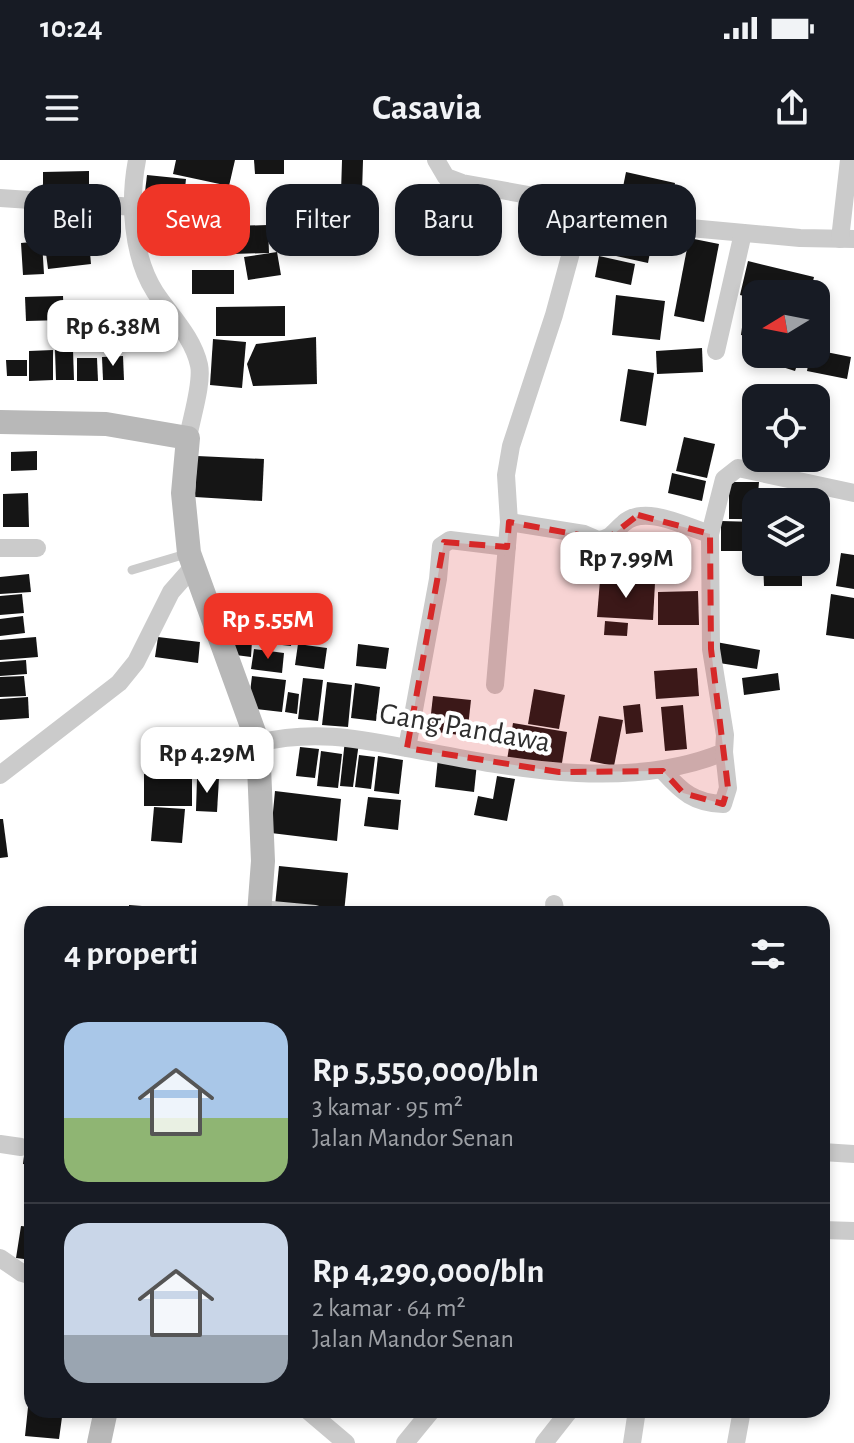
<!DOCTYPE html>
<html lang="id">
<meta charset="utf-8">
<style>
body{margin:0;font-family:"Alegreya Sans",sans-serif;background:#242831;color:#f1f3f6;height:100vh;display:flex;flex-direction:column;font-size:30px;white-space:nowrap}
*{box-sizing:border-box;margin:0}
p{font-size:26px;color:#9ea1a6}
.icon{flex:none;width:44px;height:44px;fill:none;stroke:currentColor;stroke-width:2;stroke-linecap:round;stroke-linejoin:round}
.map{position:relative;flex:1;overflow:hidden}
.panel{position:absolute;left:24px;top:746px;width:806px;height:512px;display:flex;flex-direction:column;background:#171b24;border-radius:24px;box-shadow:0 4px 12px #0003}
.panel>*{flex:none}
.top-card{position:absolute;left:24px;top:24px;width:806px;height:72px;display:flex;gap:16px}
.needle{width:52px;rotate:260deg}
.fabs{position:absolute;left:742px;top:120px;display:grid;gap:16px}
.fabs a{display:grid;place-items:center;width:88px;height:88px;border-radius:16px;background:#171b24;box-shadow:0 4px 12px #0003;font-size:40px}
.price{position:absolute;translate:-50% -68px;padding:0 18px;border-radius:16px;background:#fff;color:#222;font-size:26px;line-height:52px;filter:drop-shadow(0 2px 4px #0008)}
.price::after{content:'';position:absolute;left:50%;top:48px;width:24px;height:18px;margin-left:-12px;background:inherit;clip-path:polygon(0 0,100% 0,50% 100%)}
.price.active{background:#ef3527;color:#fff}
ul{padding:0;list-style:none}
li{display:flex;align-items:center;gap:24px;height:200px;padding:0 40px}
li+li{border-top:2px solid #363941}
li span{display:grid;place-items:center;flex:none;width:224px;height:160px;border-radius:24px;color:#555}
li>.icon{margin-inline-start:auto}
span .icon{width:96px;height:96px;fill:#fffc;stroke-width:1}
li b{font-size:34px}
h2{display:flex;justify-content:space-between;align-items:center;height:96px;padding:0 40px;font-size:34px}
.chip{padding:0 28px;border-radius:24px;background:#171b24;box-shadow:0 4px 12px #0003;font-size:28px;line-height:72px}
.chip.active{background:#ef3527;color:#fff}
.status{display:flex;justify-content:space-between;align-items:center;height:56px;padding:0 40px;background:#171b24;direction:ltr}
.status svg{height:22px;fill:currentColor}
header{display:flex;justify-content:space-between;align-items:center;height:104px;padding:0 40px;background:#171b24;font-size:36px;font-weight:700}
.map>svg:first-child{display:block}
</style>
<div class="status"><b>10:24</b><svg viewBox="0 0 49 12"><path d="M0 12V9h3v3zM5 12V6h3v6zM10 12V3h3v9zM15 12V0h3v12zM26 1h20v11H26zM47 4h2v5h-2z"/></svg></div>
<header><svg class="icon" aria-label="menu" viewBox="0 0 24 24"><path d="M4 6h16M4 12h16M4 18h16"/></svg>Casavia<svg class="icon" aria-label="share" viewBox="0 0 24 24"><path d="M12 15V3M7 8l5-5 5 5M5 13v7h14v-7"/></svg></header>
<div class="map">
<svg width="854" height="1283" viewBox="0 0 854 1283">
<rect width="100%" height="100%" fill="#fff"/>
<g fill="#151515">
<path d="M176,0h59l-6,26 -56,-12z"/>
<path d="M254,0h30v14h-29z"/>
<path d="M342,0h21l-1,33h-21z"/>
<path d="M89,11v28l-46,1v-28z"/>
<path d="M626,12l49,11 -7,35 -49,-11z"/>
<path d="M147,15l39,4 -4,35 -39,-5z"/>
<path d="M191,49l37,3 -3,36 -37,-3z"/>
<path d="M284,55l32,1 -1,34 -32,-1z"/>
<path d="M614,63l40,8 -6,32 -41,-9z"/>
<path d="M268,65l1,28 -37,1 -1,-28z"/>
<path d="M689,78l30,6 -15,78 -30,-6z"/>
<path d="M42,81l2,33 -21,1 -2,-32z"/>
<path d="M89,81l2,23 -43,5 -3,-24z"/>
<path d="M277,92l4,23 -33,5 -4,-23z"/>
<path d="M599,96l36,8 -4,21 -36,-8z"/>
<path d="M748,101l66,16 -4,17h-54v5l-16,-4z"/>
<rect x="192" y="110" width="42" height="24"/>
<path d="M616,135l49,6 -5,39 -48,-5z"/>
<path d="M63,136l1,24 -38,1 -1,-24z"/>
<path d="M746,138l10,3v36l-15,-2z"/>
<path d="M285,146v30h-69v-29z"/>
<path d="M316,177l1,47 -64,2 -6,-22 9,-20z"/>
<path d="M213,179l33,3 -4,46 -32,-3z"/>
<path d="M702,188l1,24 -46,2 -1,-23z"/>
<path d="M53,190v30l-24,1v-30z"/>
<path d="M55,190h18l1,30h-18z"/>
<path d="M816,190l35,7 -4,22 -40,-8 3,-17h6z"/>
<path d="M776,194h25l-6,17 -22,-7z"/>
<path d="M123,196l1,24h-21l-1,-23z"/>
<path d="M77,198h20l1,23h-21z"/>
<path d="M6,200h21v16h-20z"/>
<path d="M628,209l26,4 -8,53 -26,-5z"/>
<path d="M684,277l31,7 -8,34 -31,-7z"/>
<path d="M37,291v19l-26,1v-19z"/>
<path d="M197,296l67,3 -2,42 -67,-4z"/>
<path d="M672,313l34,8 -4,20 -34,-8z"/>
<path d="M729,322h30l-3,37h-27z"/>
<path d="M28,333l1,34h-26v-33z"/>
<path d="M721,361l35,1v29h-35z"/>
<rect x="816" y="365" width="7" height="26"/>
<path d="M841,393l13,2v34l-18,-3z"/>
<path d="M763,402h39v24h-38z"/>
<path d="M29,414l2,18 -31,2v-17z"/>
<path d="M600,420l55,3 -2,37 -56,-3z"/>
<path d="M698,431l1,34h-41v-33z"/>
<path d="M22,434l2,19 -24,2v-19z"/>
<path d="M831,434l23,4v41l-28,-4z"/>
<path d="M279,439l17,2 -5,45 -18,-2z"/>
<path d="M235,444l33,4 -3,30 -33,-4z"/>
<path d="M23,456l2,17 -25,3v-17z"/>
<path d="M605,461l23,2 -1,13 -23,-1z"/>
<path d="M36,477l2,20 -38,3v-20z"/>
<path d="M158,477l42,5 -2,21 -43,-6z"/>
<path d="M230,479l22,2 -1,16 -23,-3z"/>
<path d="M716,482l44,8 -3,19 -44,-7z"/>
<path d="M298,484l29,4 -3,21 -29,-4z"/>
<path d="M358,484l31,4 -3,21 -30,-3z"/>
<path d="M254,489l30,4 -2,20 -31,-4z"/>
<path d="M26,500l1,14 -27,2v-14z"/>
<path d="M697,508l2,28 -43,3 -2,-28z"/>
<path d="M778,513l2,17 -36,5 -2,-17z"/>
<path d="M24,516l2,20 -26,1v-20z"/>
<path d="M252,516l34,4 -4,32 -34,-4z"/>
<path d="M303,518l20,2 -5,41 -20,-2z"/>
<path d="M327,522l25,3 -4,42 -26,-2z"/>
<path d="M355,523l25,4 -4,34 -25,-3z"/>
<path d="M534,529l31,6 -6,34 -31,-5z"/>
<path d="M288,532l11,2 -2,20 -12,-2z"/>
<path d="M433,536l38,4 -4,36 -38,-5z"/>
<path d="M28,537l1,21 -29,2v-21z"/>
<path d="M640,544l3,28 -17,2 -3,-28z"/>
<path d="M683,545l4,44 -22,2 -4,-44z"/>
<path d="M599,556l24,4 -9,46 -24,-5z"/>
<path d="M513,563l54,9 -6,37 -54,-9z"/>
<path d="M345,580l14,2 -6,45 -13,-1z"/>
<path d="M300,587l19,2 -4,29 -19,-2z"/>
<path d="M321,591l21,3 -4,34 -21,-2z"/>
<path d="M359,595l16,2 -4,32 -16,-2z"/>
<path d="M378,596l25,4 -4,34 -25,-3z"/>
<path d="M438,598l39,5 -3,29 -39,-5z"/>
<rect x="144" y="614" width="48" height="32"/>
<path d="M497,616l18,3 -8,42 -33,-6 4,-19 15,3z"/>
<path d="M197,618h22l-2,34 -21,-1z"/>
<path d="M275,631l66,8 -4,42 -66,-8z"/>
<path d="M368,637l33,3 -3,30 -34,-4z"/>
<path d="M154,647l31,2 -3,34 -31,-2z"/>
<path d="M0,659h3l5,38 -8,1z"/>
<path d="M279,706l69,7 -4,40 -69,-7z"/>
<path d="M129,745l26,2v7h-26z"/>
<path d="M28,965l4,1v39l-9,-1z"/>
<path d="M21,1066l11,1v33l-16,-2z"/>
<path d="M30,1228h2v22h31l-4,29 -34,-3z"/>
</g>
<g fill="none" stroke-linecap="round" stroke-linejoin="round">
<path stroke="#cbcbcb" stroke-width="9" d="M132,410l54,-16"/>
<g stroke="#cbcbcb" stroke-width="18">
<path d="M137,0c-8,41 -5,96 18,132 15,23 38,45 44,73 4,18 -8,54 -11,73"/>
<path d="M436,0l10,17 16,6 122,22 95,22 121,11 54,1"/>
<path d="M0,38l135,9"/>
<path d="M840,79l9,-79"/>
<path d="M716,191l27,-118"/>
<path d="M509,362l-3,-47 5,-29 43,-131 30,-110"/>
<path d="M0,388h37"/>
<path d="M495,525l14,-163 75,12 14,6c14,-1 16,-9 26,-17 21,-19 62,4 86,11"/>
<path d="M258,583c62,-15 109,-2 170,9 94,18 205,38 296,0l1,-17 -14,-86 -1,-115 14,-55 14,-11 116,25"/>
<path d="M407,588l31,-169 3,-33 9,-6 57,7"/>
<path d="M663,611c19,21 31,32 60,33l5,-16 -4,-36"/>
<path d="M0,615l119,-92 17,-21 35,-70 22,-25"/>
<path d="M554,744l2,10"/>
<path d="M261,749l54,5"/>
<path d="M0,984l21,3"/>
<path d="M822,992l32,2"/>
<path d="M822,1070l32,1"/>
<path d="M0,1098l22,15 10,3"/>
<path d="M307,1250l39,33"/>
<path d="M405,1283l27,-33"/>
<path d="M544,1283l26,-33"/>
<path d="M632,1283l5,-33"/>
<path d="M736,1283l6,-33"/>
</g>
<g stroke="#b8b8b8" stroke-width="24">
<path d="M0,262l106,2 82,14 -5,55 6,60 69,190 5,118 -4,53"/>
<path d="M99,1283l7,-33"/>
</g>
</g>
<path fill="#d62828" fill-opacity="0.2" stroke="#d62828" stroke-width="6" stroke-dasharray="16 10" stroke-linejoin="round" d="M638,355l72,19 1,115 17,139 -5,16 -40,-11 -20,-22 -104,1 -152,-24 37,-206 63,5 2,-25 97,18z"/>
<g text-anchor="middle" stroke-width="8" stroke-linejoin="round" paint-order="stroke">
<g font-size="30" fill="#2e2e2e" stroke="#fff">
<text transform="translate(465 567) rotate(10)" y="10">Gang Pandawa</text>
</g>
</g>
</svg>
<div class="fabs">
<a><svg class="needle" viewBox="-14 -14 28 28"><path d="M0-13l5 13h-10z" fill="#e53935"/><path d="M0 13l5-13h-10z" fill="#9ea1a6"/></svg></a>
<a><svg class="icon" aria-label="locate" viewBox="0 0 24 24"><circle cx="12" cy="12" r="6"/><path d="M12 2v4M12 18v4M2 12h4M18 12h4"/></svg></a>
<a><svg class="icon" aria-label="layers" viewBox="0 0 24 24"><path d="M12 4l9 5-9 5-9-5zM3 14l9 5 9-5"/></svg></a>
</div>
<b class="price" style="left:113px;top:208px">Rp 6.38M</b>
<b class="price" style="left:626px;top:440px">Rp 7.99M</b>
<b class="price active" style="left:268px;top:501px">Rp 5.55M</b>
<b class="price" style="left:207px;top:635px">Rp 4.29M</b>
<div class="top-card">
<a class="chip">Beli</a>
<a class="chip active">Sewa</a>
<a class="chip">Filter</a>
<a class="chip">Baru</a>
<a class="chip">Apartemen</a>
</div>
<section class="panel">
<h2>4 properti<svg class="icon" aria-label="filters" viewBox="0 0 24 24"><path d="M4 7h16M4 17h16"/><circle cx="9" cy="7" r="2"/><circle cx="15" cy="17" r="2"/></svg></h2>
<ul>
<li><span style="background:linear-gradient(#a9c7e8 60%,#8fb573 0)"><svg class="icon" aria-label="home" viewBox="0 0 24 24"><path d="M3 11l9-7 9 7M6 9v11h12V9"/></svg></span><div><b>Rp 5,550,000/bln</b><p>3 kamar · 95 m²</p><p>Jalan Mandor Senan</p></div></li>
<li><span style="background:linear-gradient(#c9d6e8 70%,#9aa5b1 0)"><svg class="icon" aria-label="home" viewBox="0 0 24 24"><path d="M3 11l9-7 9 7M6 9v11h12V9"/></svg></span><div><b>Rp 4,290,000/bln</b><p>2 kamar · 64 m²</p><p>Jalan Mandor Senan</p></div></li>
</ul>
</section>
</div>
